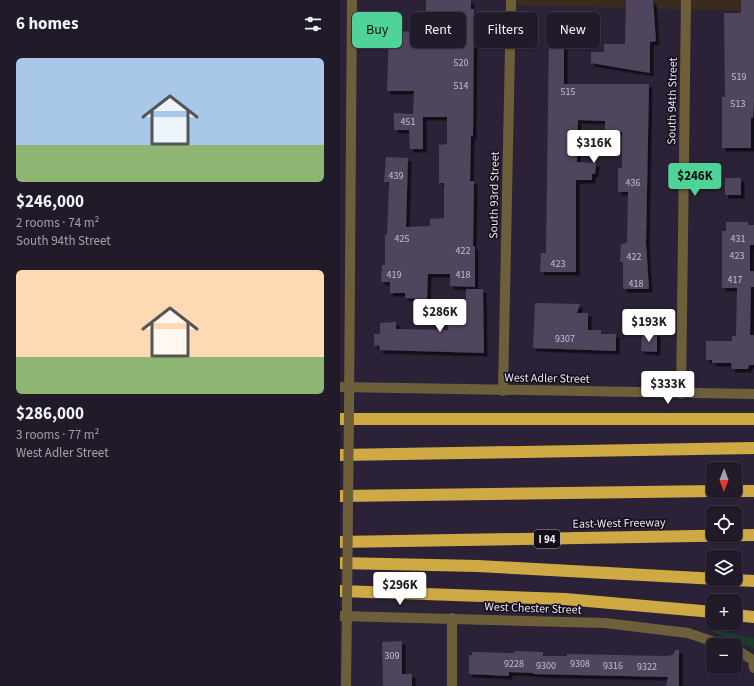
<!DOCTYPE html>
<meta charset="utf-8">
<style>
body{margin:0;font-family:"Source Sans 3",sans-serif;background:#2d2735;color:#f1f3f6;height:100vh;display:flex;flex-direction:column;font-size:15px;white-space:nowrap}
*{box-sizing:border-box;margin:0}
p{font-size:13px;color:#a2a1a8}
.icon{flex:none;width:22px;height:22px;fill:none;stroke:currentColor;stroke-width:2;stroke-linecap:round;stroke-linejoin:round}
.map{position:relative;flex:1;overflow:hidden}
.side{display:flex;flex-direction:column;background:#211a29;width:340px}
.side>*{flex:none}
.guide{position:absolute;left:12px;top:12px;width:342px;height:36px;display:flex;gap:8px}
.needle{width:26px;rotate:181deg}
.controls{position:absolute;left:366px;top:462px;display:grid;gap:8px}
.controls a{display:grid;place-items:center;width:36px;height:36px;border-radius:6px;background:#211a29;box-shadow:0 1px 3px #0004,0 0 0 1px #3e3846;font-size:20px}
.price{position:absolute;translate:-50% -34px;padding:0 9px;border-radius:4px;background:#fff;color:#222;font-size:13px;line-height:26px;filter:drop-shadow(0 1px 2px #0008)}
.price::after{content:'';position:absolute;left:50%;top:24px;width:12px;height:9px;margin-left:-6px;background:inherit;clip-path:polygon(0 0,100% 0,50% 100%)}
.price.active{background:#4ed399;color:#111}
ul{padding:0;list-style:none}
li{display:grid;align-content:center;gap:8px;height:212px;padding:0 16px}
li span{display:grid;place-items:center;height:124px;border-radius:6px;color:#555}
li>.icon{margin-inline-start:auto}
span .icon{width:72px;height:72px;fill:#fffc;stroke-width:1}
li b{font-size:17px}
h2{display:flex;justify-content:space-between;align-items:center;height:48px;padding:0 16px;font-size:17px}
.tag{padding:0 14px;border-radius:6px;background:#211a29;box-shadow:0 1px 3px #0004,0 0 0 1px #3e3846;font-size:14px;line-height:36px}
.tag.active{background:#4ed399;color:#111}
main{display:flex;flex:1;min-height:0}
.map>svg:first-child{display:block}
</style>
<main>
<section class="side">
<h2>6 homes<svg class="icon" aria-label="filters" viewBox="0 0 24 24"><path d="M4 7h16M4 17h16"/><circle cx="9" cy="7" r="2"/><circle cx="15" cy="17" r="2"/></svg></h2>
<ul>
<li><span style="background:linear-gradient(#a9c7e8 70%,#8fb573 0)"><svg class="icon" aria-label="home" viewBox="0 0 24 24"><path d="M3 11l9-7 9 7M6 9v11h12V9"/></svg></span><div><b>$246,000</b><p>2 rooms · 74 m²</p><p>South 94th Street</p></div></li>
<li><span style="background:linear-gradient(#ffd9b3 70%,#8fb573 0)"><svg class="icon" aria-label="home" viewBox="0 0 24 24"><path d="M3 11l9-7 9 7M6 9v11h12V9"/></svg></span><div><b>$286,000</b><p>3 rooms · 77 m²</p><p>West Adler Street</p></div></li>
</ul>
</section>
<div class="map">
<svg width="414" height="686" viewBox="0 0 414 686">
<defs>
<filter id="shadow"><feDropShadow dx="3.5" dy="3.5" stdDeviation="0" flood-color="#0009"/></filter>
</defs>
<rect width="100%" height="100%" fill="#2c2237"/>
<path fill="#3a2b1f" d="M171,0h243v11l-243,-6z"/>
<path fill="#193d2b" d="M369,626l14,2v4l31,6v10l-46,-18z"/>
<g fill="#4f455d" filter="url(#shadow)">
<path d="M86,0h45v9h3l-1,127h-2l-1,45h4l-1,65h2v41l-25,-1v-12h-22l-1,25 -22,-1v-5h-15v-11h-9l1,-17h3v-30h2l2,-53h-5l2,-25 22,1 -2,69 24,-1v-7l14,-1v-35h-5v-38l8,-1v-27h-24v32h-13l-1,-19h-15v-17l19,1 1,-23h-27l2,-60 37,1z"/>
<path d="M286,0h27l3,41 -6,1v31l-59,-10v-11h13v-8h21z"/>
<path d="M401,0h13v100l-1,18h-2v30h-29v-51h3l-1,-84h17z"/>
<path d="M209,31l14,1 -1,7h2v45h85l-3,159 3,46h-26v-27h-3l1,-18 6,-1 1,-51h-10v-24h4v-36h-17v-11l-27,-1 -1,42 19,1 -1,11h-3v6h-16v92h-36l1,-19h5z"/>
<rect x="385" y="178" width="16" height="17"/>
<path d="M386,222h22v3h6v20h-4v26h4v16h-3l-1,48h4v30h-5l-1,4h-16l-1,-6h-19v-3h-6v-19h26v-5h4l1,-48h-15v-57h4z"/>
<path d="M126,289h17l1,64 -104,-3 -1,-5 -5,1v-12h6v-11l16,-1v7l52,1v-9h18z"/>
<path d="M195,303l45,1 -3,9h11v17h13v4h15v17l-83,-3z"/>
<path d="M317,333v19l-16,-1 1,-17z"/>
<path d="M62,641v33h10v12h-29l-1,-44z"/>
<path d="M335,650h4v36h-13l2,-9 -135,-3v-1l-24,-1v4l-40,-2v-19h3v-3l42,1v-2l29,1v4h24v-2l98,2 8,-1z"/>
</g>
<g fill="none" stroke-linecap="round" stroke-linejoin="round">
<g stroke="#6d5f3a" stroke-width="10">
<path d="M0,387l414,7"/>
<path d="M163,391l8,-391"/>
<path d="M341,394l5,-394"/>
<path d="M9,409l3,-409"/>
<path d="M0,616l265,7 83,10 35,12"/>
<path d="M395,649l18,11 1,8"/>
<path d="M6,686l1,-76"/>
<path d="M112,686v-68"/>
</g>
<g stroke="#cfaa44" stroke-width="12">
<path d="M0,419h414"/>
<path d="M0,455l414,-7"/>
<path d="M395,491h19"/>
<path d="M0,496l376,-5"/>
<path d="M0,542l414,-7"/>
<path d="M0,563l138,3 276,15"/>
<path d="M0,591l225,8 148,13"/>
<path d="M395,615l19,2"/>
</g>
<path stroke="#6d5f3a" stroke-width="10" d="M7,608l2,-199"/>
</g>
<g text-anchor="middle" stroke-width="3" stroke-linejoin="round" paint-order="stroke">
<g font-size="10" fill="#c3bdce">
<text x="121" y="66">520</text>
<text x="399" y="80">519</text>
<text x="121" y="89">514</text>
<text x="228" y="95">515</text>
<text x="398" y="107">513</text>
<text x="68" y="125">451</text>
<text x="56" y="179">439</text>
<text x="293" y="186">436</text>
<text x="62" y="242">425</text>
<text x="398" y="242">431</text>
<text x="123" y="254">422</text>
<text x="397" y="259">423</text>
<text x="294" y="260">422</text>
<text x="218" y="267">423</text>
<text x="54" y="278">419</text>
<text x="123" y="278">418</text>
<text x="395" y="283">417</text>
<text x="296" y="287">418</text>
<text x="225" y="342">9307</text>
<text x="52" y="659">309</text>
<text x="174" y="667">9228</text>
<text x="240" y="667">9308</text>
<text x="206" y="669">9300</text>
<text x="273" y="669">9316</text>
<text x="307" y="670">9322</text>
</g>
<rect fill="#120e17" stroke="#a9a4b1" stroke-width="1" x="194" y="530" width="26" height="18" rx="3"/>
<g font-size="11" font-weight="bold" fill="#eae5f3">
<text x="207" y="543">I 94</text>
</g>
<g font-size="12" fill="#eae5f3" stroke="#120e17">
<text transform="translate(332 101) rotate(-89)" y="4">South 94th Street</text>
<text transform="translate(154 195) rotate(-89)" y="4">South 93rd Street</text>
<text transform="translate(207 378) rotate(1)" y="4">West Adler Street</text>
<text transform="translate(279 523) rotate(-1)" y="4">East-West Freeway</text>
<text transform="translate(193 608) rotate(2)" y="4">West Chester Street</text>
</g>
</g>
</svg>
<div class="controls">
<a><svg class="needle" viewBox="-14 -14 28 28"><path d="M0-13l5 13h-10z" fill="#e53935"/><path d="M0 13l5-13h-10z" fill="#a2a1a8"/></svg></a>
<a><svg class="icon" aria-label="locate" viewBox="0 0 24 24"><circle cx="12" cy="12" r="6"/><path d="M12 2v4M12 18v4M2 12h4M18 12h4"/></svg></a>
<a><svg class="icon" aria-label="layers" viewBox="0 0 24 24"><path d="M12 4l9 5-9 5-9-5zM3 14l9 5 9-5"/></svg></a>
<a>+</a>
<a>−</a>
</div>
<b class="price" style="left:254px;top:164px">$316K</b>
<b class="price active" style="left:355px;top:197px">$246K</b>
<b class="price" style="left:100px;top:333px">$286K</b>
<b class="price" style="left:309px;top:343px">$193K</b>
<b class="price" style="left:328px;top:405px">$333K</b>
<b class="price" style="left:60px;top:606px">$296K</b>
<div class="guide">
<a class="tag active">Buy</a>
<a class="tag">Rent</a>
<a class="tag">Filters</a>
<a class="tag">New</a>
</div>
</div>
</main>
